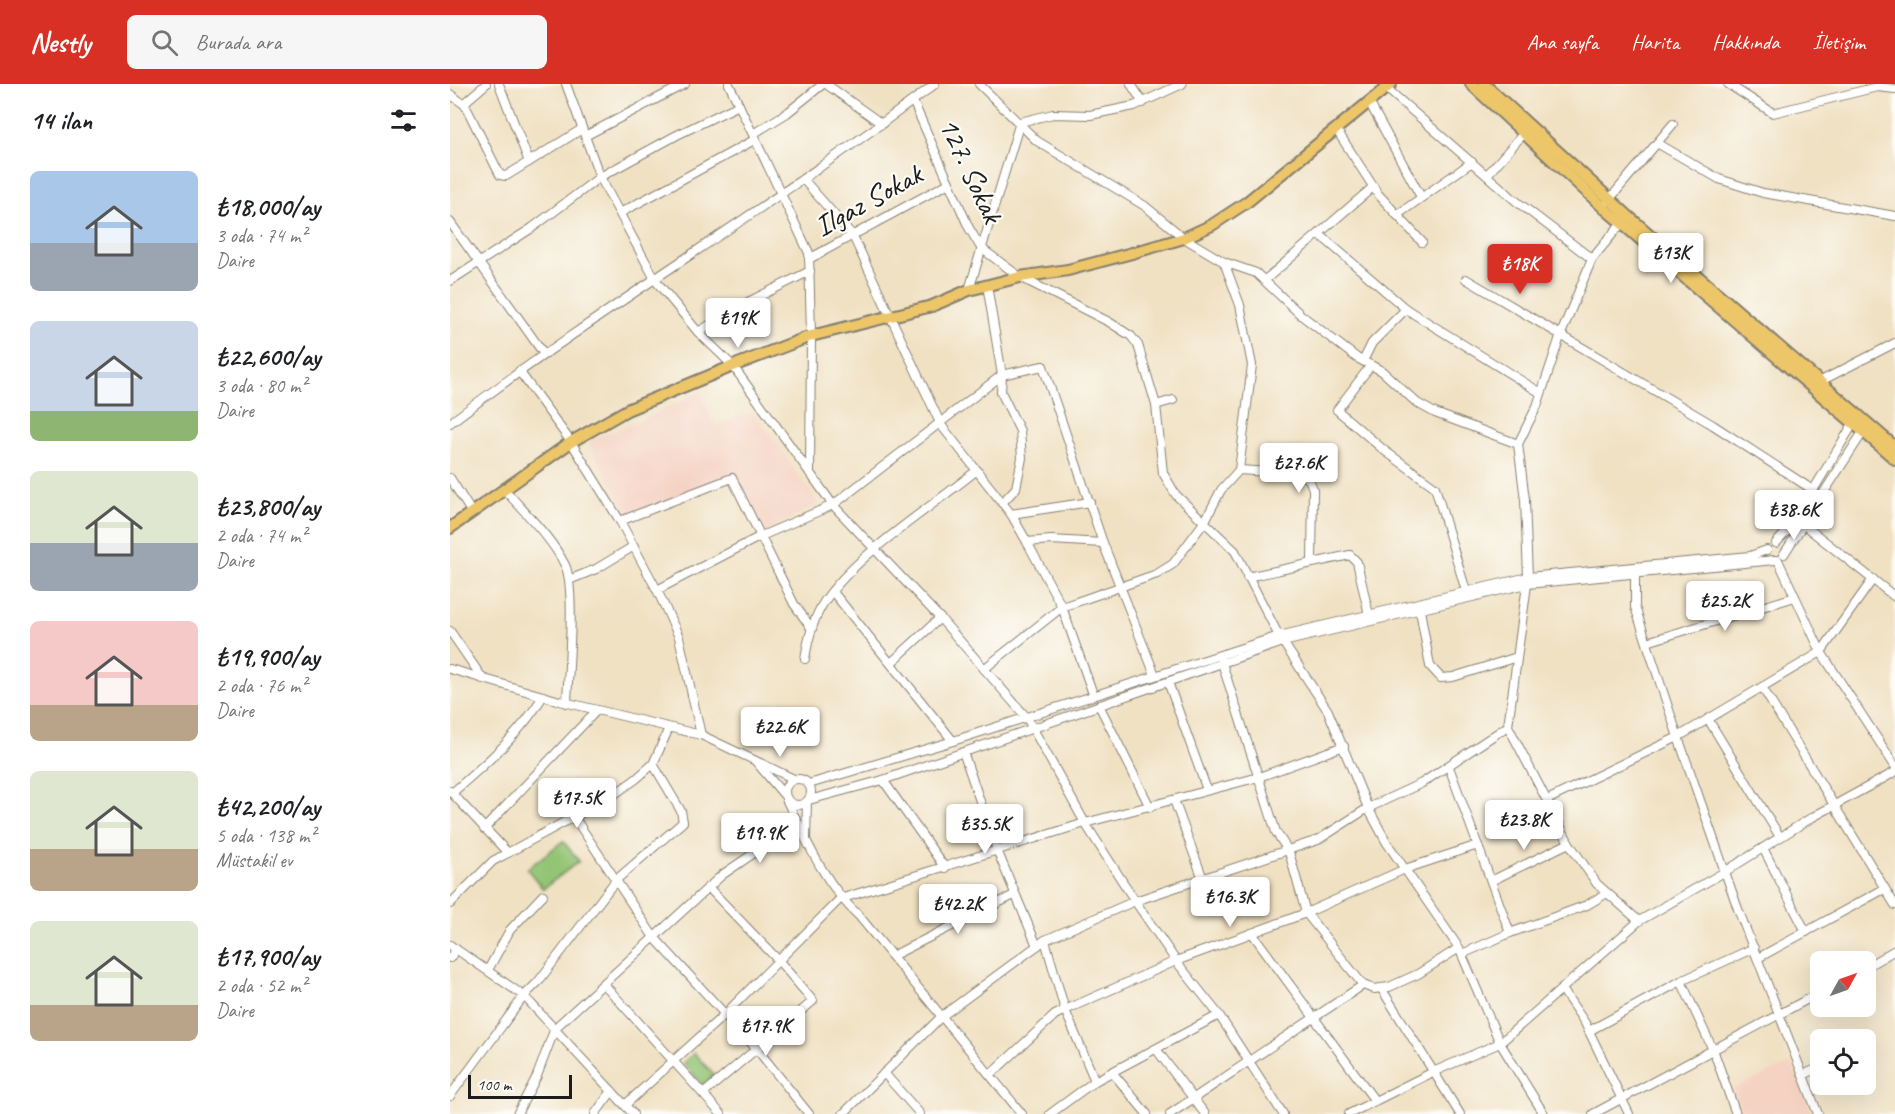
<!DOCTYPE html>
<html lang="tr">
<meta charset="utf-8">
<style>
body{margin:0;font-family:Caveat,sans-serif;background:#f6f6f6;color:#202124;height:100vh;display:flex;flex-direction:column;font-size:22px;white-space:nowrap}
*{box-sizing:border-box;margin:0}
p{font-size:20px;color:#757577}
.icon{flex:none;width:33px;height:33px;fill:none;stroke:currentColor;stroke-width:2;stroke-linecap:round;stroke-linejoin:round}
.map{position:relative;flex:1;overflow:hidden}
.details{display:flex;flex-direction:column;background:#fff;width:450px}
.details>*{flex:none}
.needle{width:39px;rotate:50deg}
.tools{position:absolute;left:1360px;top:867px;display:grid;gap:12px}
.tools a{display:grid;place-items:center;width:66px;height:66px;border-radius:9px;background:#fff;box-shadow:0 6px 24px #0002;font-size:30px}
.scale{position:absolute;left:18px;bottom:15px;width:104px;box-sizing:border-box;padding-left:6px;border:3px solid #1c1c1c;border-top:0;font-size:16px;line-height:21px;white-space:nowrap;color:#1c1c1c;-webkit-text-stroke:4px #fdfcf7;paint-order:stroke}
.price{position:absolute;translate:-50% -51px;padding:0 14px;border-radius:6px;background:#fff;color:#222;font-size:20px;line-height:39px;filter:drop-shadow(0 2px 3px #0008)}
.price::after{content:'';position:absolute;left:50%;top:36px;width:18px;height:14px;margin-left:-9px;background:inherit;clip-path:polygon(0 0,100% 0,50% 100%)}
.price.selected{background:#d93025;color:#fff}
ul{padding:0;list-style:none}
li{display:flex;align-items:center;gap:18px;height:150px;padding:0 30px}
li span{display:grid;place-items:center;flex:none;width:168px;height:120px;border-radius:9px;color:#555}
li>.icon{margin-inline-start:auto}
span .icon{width:72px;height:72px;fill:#fffc;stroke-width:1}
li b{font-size:26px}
h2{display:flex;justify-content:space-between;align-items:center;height:72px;padding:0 30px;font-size:26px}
header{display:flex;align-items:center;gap:36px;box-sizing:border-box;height:84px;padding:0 30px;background:#d93025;color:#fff}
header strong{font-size:28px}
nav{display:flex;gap:33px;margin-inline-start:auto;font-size:21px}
.search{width:420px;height:54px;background:#f6f6f6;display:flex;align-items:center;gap:15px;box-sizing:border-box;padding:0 21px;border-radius:9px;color:#757577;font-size:22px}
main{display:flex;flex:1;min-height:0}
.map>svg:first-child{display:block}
</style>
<header>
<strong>Nestly</strong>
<div class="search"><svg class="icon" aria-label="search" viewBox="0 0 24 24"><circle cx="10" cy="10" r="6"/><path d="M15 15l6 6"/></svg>Burada ara</div>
<nav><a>Ana sayfa</a><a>Harita</a><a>Hakkında</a><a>İletişim</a></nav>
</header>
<main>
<section class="details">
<h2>14 ilan<svg class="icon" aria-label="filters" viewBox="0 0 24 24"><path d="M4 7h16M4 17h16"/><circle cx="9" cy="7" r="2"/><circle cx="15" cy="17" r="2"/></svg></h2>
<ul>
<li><span style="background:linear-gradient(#a9c7e8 60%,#9aa5b1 0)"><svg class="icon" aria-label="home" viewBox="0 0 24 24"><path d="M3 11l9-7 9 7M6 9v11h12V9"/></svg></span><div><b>₺18,000/ay</b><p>3 oda · 74 m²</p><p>Daire</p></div></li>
<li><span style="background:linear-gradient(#c9d6e8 75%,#8fb573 0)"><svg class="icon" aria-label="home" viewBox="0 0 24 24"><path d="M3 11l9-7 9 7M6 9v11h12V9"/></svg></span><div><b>₺22,600/ay</b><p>3 oda · 80 m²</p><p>Daire</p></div></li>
<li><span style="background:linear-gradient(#dfe7d0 60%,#9aa5b1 0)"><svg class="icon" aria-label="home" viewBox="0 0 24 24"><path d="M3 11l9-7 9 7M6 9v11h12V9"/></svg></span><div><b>₺23,800/ay</b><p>2 oda · 74 m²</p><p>Daire</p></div></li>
<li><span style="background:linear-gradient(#f6c9c9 70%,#b9a48a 0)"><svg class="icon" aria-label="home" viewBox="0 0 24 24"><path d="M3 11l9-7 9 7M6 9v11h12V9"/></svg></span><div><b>₺19,900/ay</b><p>2 oda · 76 m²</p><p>Daire</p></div></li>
<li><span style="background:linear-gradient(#dfe7d0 65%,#b9a48a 0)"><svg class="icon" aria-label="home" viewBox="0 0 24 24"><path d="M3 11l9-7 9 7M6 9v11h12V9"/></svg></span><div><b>₺42,200/ay</b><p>5 oda · 138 m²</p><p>Müstakil ev</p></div></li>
<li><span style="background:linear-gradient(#dfe7d0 70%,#b9a48a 0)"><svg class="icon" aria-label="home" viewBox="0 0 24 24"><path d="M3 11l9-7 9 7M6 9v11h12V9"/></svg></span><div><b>₺17,900/ay</b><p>2 oda · 52 m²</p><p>Daire</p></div></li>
</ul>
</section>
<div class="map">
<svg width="1445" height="1030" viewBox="0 0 1445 1030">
<rect width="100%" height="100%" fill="#fdfcf7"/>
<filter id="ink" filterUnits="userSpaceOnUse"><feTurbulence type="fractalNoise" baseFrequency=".0167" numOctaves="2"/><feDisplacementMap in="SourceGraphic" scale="12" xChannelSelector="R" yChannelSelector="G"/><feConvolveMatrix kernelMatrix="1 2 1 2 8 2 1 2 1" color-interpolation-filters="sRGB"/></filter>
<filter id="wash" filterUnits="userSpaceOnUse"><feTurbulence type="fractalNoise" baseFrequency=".008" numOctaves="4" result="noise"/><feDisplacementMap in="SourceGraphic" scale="24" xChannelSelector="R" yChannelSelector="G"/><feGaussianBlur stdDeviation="1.35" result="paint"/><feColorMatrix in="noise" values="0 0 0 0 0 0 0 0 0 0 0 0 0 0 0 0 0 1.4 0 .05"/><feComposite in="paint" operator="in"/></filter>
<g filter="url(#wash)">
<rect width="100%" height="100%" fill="#f0e1c3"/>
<g fill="#f5d2c2">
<path d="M250,308l16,34 38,-15 65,93 -55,29 -26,-57 -109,38 -42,-73 57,-22z"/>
<path d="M1342,979l19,51h-69l-10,-25z"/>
</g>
<g fill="#93c474" stroke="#587048" stroke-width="1.5">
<path d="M113,757l16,20 -36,28 -16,-20z"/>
<path d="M244,969l20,22 -11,10 -20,-22z"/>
</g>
</g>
<g filter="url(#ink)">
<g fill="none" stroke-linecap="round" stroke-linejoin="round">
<g stroke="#867e70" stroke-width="10">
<g id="minor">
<path d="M49,0l30,78"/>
<path d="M116,0l34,93 56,104 42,51 35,34 100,139 107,113 87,100 58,105 50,78 41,60 43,54 64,99"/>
<path d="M279,0l80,169 2,83 -1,137"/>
<path d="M376,0l56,40"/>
<path d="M529,0l58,57 108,65 39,32 40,24 32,11 45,42 56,43 25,13 35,32 18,10 83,31"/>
<path d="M681,0l12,19"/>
<path d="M1278,0l45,29 104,-26 18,2"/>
<path d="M936,4l130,113 76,58"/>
<path d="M0,10l15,11 35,70 6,1 76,-47"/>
<path d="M463,17l56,127 12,20 39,29 89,45 22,14 7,9 18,60 7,68 13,22 59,56 44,85 49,75 40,97 19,35 72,105 41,95 44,71"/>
<path d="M919,18l52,95"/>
<path d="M14,19l22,-19"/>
<path d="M886,45l42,65 44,48"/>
<path d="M303,50l34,-21 36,-29"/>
<path d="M135,52l100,-52"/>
<path d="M1207,59l62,36 44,14 132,23"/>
<path d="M1037,91l37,-42"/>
<path d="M353,95l50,57 88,189 70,89 16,28 35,65 31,87"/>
<path d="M1158,117l65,-77"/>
<path d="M170,129l136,-74"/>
<path d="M947,131l75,-53"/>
<path d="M1175,135l-33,40 -31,75 -24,72 -19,38 7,56 3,77 -20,149 61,117 28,41 42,37"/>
<path d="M0,138l94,132"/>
<path d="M869,150l87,75 135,84"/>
<path d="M359,175l140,-76"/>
<path d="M1016,195l247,146 100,65"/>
<path d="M815,196l108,-93"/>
<path d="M0,197l82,-53 68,-51 77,-42 62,-30"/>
<path d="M537,201l15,90 -1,17 19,39 2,27 -6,30 -14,15"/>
<path d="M519,206l51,-168 33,-8 37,1 44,-9 48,-22"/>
<path d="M248,248l50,-30 62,-31"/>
<path d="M913,277l9,-18 34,-34"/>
<path d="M921,281l-34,45 48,41 50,36 31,104"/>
<path d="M69,287l52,71 49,79 37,69 22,47 22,98"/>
<path d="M1371,297l74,-38"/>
<path d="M706,321l17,-5"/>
<path d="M0,339c157,-119 328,-220 485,-339"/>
<path d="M789,386l61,4 9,5 4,10 -1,73"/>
<path d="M0,394l22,35"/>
<path d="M55,406c21,24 46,47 60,75 11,23 3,108 2,138"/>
<path d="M561,430l79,-12"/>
<path d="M170,437l112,-43 62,126 18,25"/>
<path d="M1354,441l91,72"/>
<path d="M577,458l24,-2 52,3"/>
<path d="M1326,459l15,-16 65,-108"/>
<path d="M1334,470l81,-125"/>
<path d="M1328,476l43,92 74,114"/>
<path d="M1185,488v35l43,130 60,172 80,205"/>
<path d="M797,493l103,-22 7,7 12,53"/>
<path d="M119,496l27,-11 38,-23"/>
<path d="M207,506l102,-53 74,-32 169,-130 41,-9 60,177 52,132"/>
<path d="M383,508l120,149"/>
<path d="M970,526l10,56 11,12 12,-1 64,-20"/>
<path d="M0,547l33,48"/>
<path d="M1197,558l148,-45"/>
<path d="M355,575c3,-20 8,-40 19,-57 33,-49 107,-94 153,-132"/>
<path d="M771,576l55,172 13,20 17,61 57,72 11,4 15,-2 29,-13 41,-26"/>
<path d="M441,579l49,-45"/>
<path d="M0,585l110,32 141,34 93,44"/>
<path d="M534,585l78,-62 95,-33 16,-10 32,-43 16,-31 18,-20 13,-105 -12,-60 -16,-43"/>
<path d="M718,598l39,108"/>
<path d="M1312,603l133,218"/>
<path d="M649,621l51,102"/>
<path d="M1258,635l72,118"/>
<path d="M513,668l34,98 40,96"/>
<path d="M307,679l27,32"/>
<path d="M999,683l61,166 -48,21"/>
<circle cx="348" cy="708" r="13"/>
<path d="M433,696l62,88"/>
<path d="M359,700l144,-43 326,-105 249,-59 222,-21 17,-6"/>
<path d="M0,707l58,62"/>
<path d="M2,709c33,-29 68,-58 91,-97"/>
<path d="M336,715c20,41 39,86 73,117l163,198"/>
<path d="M359,716l74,-20 400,-138 244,-58 248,-24"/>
<path d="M724,716l29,79"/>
<path d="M1097,716l131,-63 143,-85 52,-73"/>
<path d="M124,733l79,119 103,112 53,66"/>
<path d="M34,745l113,-119"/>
<path d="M356,755l1,-37"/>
<path d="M1313,764l43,84"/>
<path d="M1041,797l78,-38"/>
<path d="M0,820l43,-43 119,-65 24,-17 17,-15 16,-36"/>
<path d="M802,849l123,168"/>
<path d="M1060,849l77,-28 20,-12"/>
<path d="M595,856l20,70 30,71"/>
<path d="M0,861l74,51 109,118"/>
<path d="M442,872l122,-61"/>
<path d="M0,874l6,-9"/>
<path d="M1308,874l126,-69"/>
<path d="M1416,883l29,-17"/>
<path d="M38,886l22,-40 33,-35"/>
<path d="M1231,897l33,71 22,62"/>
<path d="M153,899l118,131"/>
<path d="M931,904l79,126"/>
<path d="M1112,905l23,34 44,91"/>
<path d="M1139,947l92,-50 73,-33"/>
<path d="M706,965l49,65"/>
<path d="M662,988l35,42"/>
<path d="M434,989l36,41"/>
<path d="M540,991l65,-60 10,-5 111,-49 130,-48 99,-44 73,-24"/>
<path d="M1353,991l18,-8"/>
<path d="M253,1010l110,-93 -34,-40 -71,-74"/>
<path d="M0,1012l74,-100 14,-14 78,-102 67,-58 -2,-11 -28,-47"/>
<path d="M175,1021l99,-90 116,-116 245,-76 174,-46 85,-31"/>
<path d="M67,1030l20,-38 18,-48 167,-153 76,-52"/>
<path d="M145,1030l17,-23"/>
<path d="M393,1030l99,-98 103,-76 90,-39 183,-61 50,-32 54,-25 86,-57"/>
<path d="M600,1030l45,-33 124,-66"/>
<path d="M720,1030l193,-129"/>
<path d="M899,1030l84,-42 67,-29 139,-122 87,-50 85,-53 84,-46"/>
<path d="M1143,1030l228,-122"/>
</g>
</g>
<g stroke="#867e70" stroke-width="14">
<g id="major">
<path d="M1021,0l132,123 292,252"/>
<path d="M1034,0l143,131 268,232"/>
<path d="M0,444l121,-86 56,-32 106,-44 78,-30 121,-30 37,-16 51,-13 48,-7 64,-17 52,-15 28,-13 35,-23 144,-118"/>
</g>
</g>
<use href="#minor" stroke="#fff" stroke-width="8"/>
<use href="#major" stroke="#ecc669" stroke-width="10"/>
</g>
</g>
<g text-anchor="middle" stroke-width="4.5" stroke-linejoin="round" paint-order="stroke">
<g font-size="30" fill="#1c1c1c" stroke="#fdfcf7">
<text transform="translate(521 86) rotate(65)" y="10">127. Sokak</text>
<text transform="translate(418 116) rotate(-29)" y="10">Ilgaz Sokak</text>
</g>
</g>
</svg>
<div class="tools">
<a><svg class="needle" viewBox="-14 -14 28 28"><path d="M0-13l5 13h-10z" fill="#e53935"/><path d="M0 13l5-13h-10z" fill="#757577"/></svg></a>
<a><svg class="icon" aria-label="locate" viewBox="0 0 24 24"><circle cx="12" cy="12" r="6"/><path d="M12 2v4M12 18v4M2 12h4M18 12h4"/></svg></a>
</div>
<div class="scale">100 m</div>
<b class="price" style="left:1221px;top:200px">₺13K</b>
<b class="price selected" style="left:1070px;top:211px">₺18K</b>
<b class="price" style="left:288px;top:265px">₺19K</b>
<b class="price" style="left:849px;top:410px">₺27.6K</b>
<b class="price" style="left:1344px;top:457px">₺38.6K</b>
<b class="price" style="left:1275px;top:548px">₺25.2K</b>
<b class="price" style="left:330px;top:674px">₺22.6K</b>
<b class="price" style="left:127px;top:745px">₺17.5K</b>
<b class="price" style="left:1074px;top:767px">₺23.8K</b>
<b class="price" style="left:535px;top:771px">₺35.5K</b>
<b class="price" style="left:310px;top:780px">₺19.9K</b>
<b class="price" style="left:780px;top:844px">₺16.3K</b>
<b class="price" style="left:508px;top:851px">₺42.2K</b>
<b class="price" style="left:316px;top:973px">₺17.9K</b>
</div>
</main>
